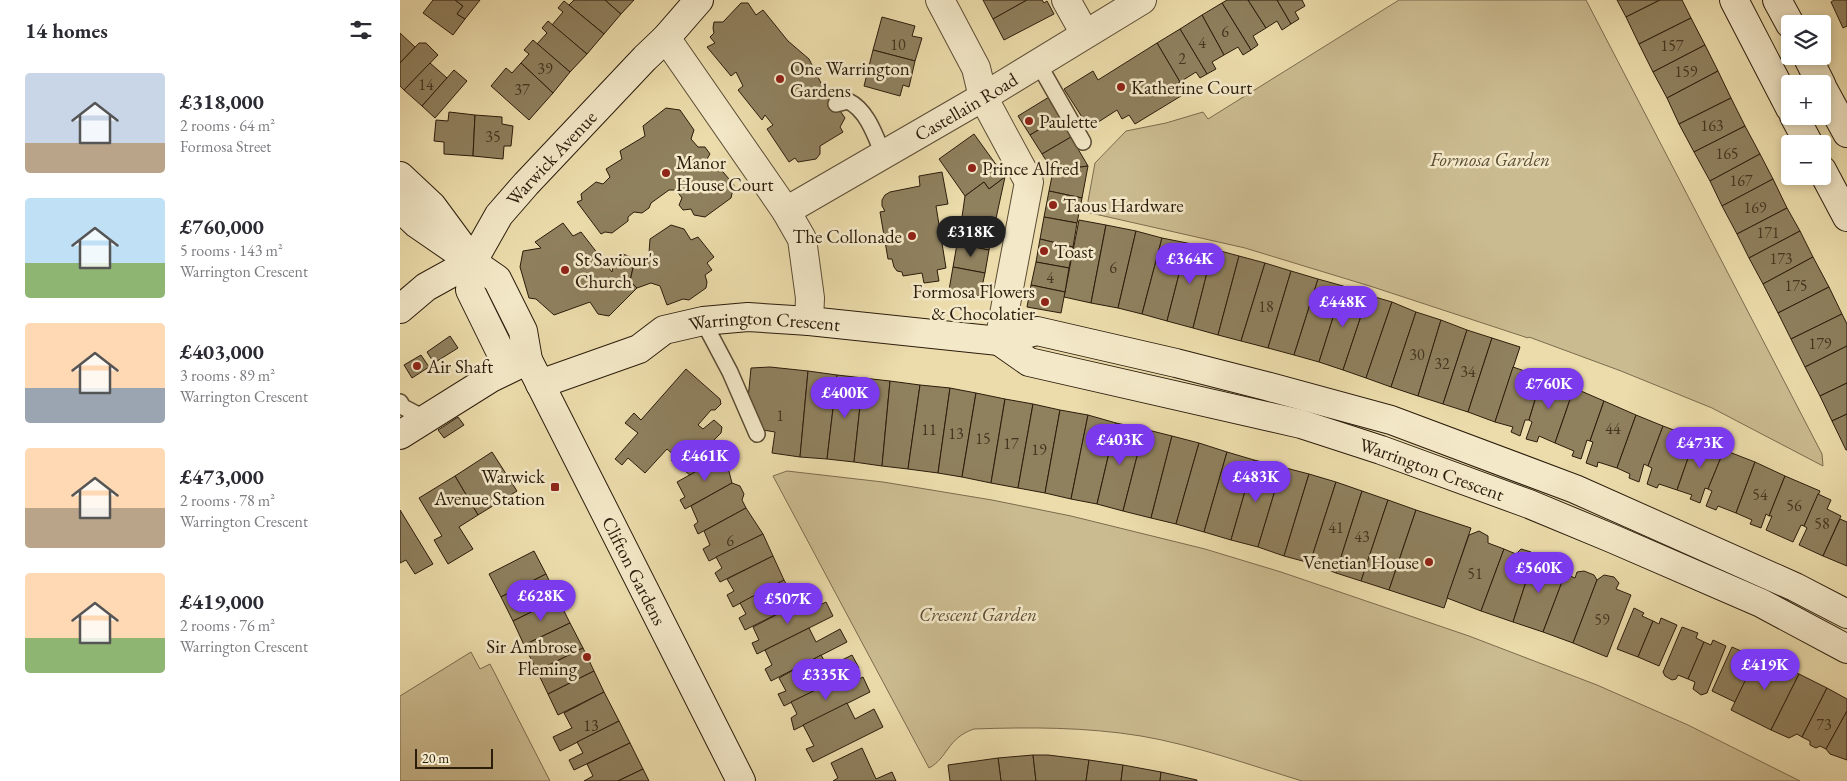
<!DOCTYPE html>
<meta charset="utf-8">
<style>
body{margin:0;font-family:"EB Garamond",serif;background:#f2f2f3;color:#2b2b33;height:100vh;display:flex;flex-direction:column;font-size:19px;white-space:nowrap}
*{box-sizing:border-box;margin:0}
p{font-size:16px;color:#7c7c81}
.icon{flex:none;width:28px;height:28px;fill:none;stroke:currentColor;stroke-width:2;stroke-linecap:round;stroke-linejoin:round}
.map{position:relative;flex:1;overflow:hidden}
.panel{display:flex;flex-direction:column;background:#fff;width:400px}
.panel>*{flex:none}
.controls{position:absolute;left:1381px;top:15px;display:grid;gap:10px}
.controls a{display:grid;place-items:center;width:50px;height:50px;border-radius:5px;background:#fff;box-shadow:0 2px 8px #0003;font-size:25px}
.scale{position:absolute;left:15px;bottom:12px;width:78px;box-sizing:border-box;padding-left:5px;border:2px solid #2b1c0b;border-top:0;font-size:14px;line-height:18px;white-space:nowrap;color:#2b1c0b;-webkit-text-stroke:4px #f3e8c8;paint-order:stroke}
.price{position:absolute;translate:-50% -42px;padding:0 11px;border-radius:18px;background:#7c3aed;color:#fff;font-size:16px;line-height:32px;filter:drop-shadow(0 1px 2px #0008)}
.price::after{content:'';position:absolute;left:50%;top:30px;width:15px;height:11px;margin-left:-8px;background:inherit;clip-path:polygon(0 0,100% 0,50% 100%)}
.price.active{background:#222;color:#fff}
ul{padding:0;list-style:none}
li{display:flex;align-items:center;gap:15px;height:125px;padding:0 25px}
li span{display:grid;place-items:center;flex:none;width:140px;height:100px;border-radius:5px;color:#555}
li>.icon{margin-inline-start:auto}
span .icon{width:60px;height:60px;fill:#fffc;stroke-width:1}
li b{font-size:21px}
h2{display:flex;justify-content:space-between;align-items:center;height:60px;padding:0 25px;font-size:21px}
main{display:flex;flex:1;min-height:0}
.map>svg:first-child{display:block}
</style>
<main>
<section class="panel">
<h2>14 homes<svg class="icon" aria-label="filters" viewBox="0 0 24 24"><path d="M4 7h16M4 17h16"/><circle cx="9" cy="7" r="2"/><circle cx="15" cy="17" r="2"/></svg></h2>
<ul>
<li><span style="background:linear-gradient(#c9d6e8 70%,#b9a48a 0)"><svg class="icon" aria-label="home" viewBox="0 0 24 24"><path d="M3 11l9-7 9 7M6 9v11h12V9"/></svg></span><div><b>£318,000</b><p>2 rooms · 64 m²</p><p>Formosa Street</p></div></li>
<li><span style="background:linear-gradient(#bfe0f5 65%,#8fb573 0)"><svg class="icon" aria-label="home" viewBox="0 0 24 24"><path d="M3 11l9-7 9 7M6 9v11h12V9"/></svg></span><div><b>£760,000</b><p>5 rooms · 143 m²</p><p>Warrington Crescent</p></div></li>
<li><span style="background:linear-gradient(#ffd9b3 65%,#9aa5b1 0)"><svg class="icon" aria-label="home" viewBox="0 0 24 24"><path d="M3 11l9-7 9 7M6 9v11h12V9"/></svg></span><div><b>£403,000</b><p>3 rooms · 89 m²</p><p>Warrington Crescent</p></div></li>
<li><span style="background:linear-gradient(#ffd9b3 60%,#b9a48a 0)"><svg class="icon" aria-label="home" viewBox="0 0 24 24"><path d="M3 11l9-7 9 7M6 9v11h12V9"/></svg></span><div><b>£473,000</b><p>2 rooms · 78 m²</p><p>Warrington Crescent</p></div></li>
<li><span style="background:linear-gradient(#ffd9b3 65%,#8fb573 0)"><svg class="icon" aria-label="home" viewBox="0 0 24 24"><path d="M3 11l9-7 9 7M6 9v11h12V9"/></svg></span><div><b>£419,000</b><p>2 rooms · 76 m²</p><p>Warrington Crescent</p></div></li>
</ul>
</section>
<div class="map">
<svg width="1447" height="781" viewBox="0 0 1447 781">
<rect width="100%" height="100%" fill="#ecdcab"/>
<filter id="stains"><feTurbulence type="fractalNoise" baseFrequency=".004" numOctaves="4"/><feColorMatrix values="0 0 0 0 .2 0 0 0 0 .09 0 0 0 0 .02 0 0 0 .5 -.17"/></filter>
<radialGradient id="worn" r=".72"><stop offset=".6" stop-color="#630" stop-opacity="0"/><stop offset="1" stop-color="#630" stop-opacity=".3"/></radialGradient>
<g fill="#cbbb90" stroke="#7b6c4e">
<path d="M999,0h187l236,454 1,12 -111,-58 -91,-37 -92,-34 -1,1 -155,-51 -128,-39 -159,-36 9,-49 31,-32 40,-8 37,-11 5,7z"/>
<path d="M387,471l96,11 109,18 79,16 134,33 76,23 188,64 128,49 91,40 112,56h-498c-52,-16 -108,-36 -161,-45 -55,-9 -112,-9 -167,-7 -27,9 -26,29 -45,39l-156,-292z"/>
<path d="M71,652l9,17 10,-5 60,117h-150v-85z"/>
</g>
<g fill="#8f805e" stroke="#2b1c0b">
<path d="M33,0h22l8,6 -6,8 8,5 -12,16 -30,-22z"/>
<path d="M55,0h25l-15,19 -8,-5 6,-8z"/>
<path d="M174,0h31l16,14 -17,20 -35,-29z"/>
<path d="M205,0h29l-13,14z"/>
<path d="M583,0h44l-34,19z"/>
<path d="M627,0h15l2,3 3,-2 7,13 -50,26 -11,-21z"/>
<path d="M827,0h21l18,28 -13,8 5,9 -7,5 -29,-47z"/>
<path d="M848,0h29l14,24 -9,6 -5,-9 -11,7z"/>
<path d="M877,0h25l3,6 -10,6 4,7 -8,5z"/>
<path d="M1217,0h43l-34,17z"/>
<path d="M1260,0h22l9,18 -52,26 -13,-27z"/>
<path d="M1434,0h13v26l-4,2 -12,-26z"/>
<path d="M164,1l40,33 -17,20 -35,-29 11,-13 -5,-4z"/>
<path d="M341,3h7l8,12 7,-5 25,31 21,18 12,24 24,35 -5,9 3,5 -23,14v8l-4,5 -18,3 -3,-4 -6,4 -22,-33 6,-4 -8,-10 -3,5 -24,-30 5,-4 -7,-14 -5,4 -24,-29 8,-4 -5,-6 4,-4 -1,-5 1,-6h9z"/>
<path d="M822,3l29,47 -8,5 -5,-8 -14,8 -22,-40z"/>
<path d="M802,15l22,40 -12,7 4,7 -9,5 -27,-45z"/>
<path d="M482,17l33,9 -3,10 10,2 -7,23 -42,-11z"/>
<path d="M1291,18l14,27 -52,27 -14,-28z"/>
<path d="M148,21l39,33 -17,18 -33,-28 10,-11 -5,-5z"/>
<path d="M780,29l27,45 -7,4 -4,-6 -16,10 -23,-39z"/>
<path d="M0,33l15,14 -15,16z"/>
<path d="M133,40l37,32 -17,21 -32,-30 8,-9 -5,-4z"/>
<path d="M19,43h7l12,12 -34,35 -4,-4v-23z"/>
<path d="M757,43l23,39 -6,4 7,10 -46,28 -6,-9 -7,4 -5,-9 -28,18 -25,-39 29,-18 5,9z"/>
<path d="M1305,45l13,26 -51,27 -14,-26z"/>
<path d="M473,50l42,11 -6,26 -6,-2 -3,11 -36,-10z"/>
<path d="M30,63l17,15 -25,28 -18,-16z"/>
<path d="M121,63l32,30 -24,27 -38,-34 15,-18 6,5z"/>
<path d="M54,70l13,11 -32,37 -13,-12z"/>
<path d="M1318,71l13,27 -52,26 -12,-26z"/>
<path d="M649,97l11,20 -30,18 -12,-19z"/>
<path d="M1331,98l14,28 -51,26 -15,-28z"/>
<path d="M266,108l14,2 14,20 -3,9 7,8h7l5,7 -3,5 4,6 7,1 16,19 -3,13 -26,19 -11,-2 -3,-6 -8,1 -4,-5 3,-7 -6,-8h-7l-18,13 -2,5 -7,5 -8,-1 -6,5v4l-16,12 -7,-1 -4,2 -24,-32 5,-2 -1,-6 15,-12 7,2 7,-7 -4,-8 16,-10 -2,-8 25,-15 -2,-10z"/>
<path d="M49,112l26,3 -2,41 -29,-2v-12l-10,-1 2,-21 12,1z"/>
<path d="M75,115l27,2v7l11,2 -2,20h-7l-1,13 -30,-3z"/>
<path d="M660,117l11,20 -29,17 -12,-19z"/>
<path d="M1345,126l15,28 -50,27 -16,-29z"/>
<path d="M574,134l31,43 -16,12 -5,-7 -19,14 -26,-37z"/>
<path d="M671,137l17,29 -35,5 -11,-17z"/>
<path d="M1360,154l13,25 -51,27 -12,-25z"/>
<path d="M688,166l-6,32 -33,-7 4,-20z"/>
<path d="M542,172l6,32 -12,2 10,62 -9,2 2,11 -15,2 -2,-10 -19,3 -1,-4 -5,-1 -3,-4 -2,-8h-4l-8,-47 5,-1 -3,-5v-6l3,-5 5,-3 30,-6 -1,-10z"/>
<path d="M605,177l-10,46 -33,-6 3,-21 19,-14 5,7z"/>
<path d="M1373,179l14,29 -50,26 -15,-28z"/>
<path d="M649,191l33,7 -5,25 -33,-6z"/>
<path d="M1387,208l13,23 -51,27 -12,-24z"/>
<path d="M562,217l33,6 -6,27 -32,-6z"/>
<path d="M644,217l33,6 -4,24 -33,-8z"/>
<path d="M679,220l27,5 -15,78 -27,-6z"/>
<path d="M163,223l10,13 8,-4 31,40 3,-13 8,-5 12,5 -5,22 7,7 -28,28 -11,-2 -8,-12 -36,13 -18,-16 -7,-1 -9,-31 3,-16 18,-3 -6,-6z"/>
<path d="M271,225l13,4 7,11 7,-3 16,20 -7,6 5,7 -7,5 2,7 -1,6 -17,12 -6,-1 -16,6 -7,-19 -9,-3 -14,5 -7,-7 3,-13 19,-11 -3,-4 1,-14z"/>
<path d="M706,225l30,6 -18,77 -27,-5z"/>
<path d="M736,231l26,7 -20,76 -24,-6z"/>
<path d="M1400,231l13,26 -50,27 -14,-26z"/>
<path d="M762,238l25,5 -20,78 -25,-7z"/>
<path d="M640,239l33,8 -4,21 -33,-6z"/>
<path d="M787,243l26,6 -20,79 -26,-7z"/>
<path d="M557,244l32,6 -4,23 -32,-6z"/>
<path d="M813,249l26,7 -21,79 -25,-7z"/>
<path d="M839,256l26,7 -24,78 -23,-6z"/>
<path d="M1413,257l16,30 -51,26 -15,-29z"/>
<path d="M636,262l33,6 -4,24 -34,-7z"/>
<path d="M865,263l26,8 -23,77 -27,-7z"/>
<path d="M553,267l32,6 -5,23 -31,-6z"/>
<path d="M891,271l27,8 -24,76 -26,-7z"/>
<path d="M918,279l25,7 -24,76 -25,-7z"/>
<path d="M631,285l34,7 -4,21 -34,-6z"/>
<path d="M943,286l25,9 -25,75 -24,-8z"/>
<path d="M1429,287l13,27 -51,25 -13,-26z"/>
<path d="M968,295l24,7 -26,76 -23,-8z"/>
<path d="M992,302l24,10 -25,75 -25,-9z"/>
<path d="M1016,312l25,8 -23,76 -27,-9z"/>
<path d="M1442,314l5,10v22l-42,21 -14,-28z"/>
<path d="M1041,320l26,10 -24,74 -25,-8z"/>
<path d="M1067,330l25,8 -24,74 -25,-8z"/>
<path d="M50,336l8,12 -24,15 -7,-11z"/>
<path d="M1092,338l28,9 -25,75 -27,-10z"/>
<path d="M1447,346v37l-27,13 -15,-29z"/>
<path d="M21,355l8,12 -17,11 -8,-13z"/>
<path d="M370,367l38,4 -8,86 -28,-4 3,-21 -12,-2 -15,-31 3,-31z"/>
<path d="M1113,367l29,10 -13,43h-4l-5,16 -9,-4 2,-5 -18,-5z"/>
<path d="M286,369l34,30 1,5 -6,6h-4l-13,15 5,4 11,-9 8,7 -1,6 -9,9 8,16 -30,17 -19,-15 4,-4 -8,-7 -22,24 -17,-15 -6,7 -7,-6 23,-26 -13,-10 9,-10 7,7z"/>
<path d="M408,371l29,4 -10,84 -27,-2z"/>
<path d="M437,375l26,3 -9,84 -27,-3z"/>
<path d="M1142,377l32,11 -19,55 -16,-7 -2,6 -11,-3 6,-17 -3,-2z"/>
<path d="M463,378l27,3 -8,85 -28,-4z"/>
<path d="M490,381l30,4 -12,84 -26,-3z"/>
<path d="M1447,383v31l-15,7 -12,-25z"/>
<path d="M520,385l30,3 -12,85 -30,-4z"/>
<path d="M550,388l26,5 -14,84 -24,-4z"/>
<path d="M1174,388l30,13 -14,40 -3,-1 -6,19 -9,-3 2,-5 -19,-8z"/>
<path d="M576,393l29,6 -14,84 -29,-6z"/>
<path d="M605,399l28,5 -15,84 -27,-5z"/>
<path d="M1204,401l32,14 -19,53 -19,-6 -1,5 -11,-4 7,-21 -3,-1z"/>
<path d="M633,404l27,6 -15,83 -27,-5z"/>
<path d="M660,410l28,5 -17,84 -26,-6z"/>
<path d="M1447,414v36h-1l-14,-29z"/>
<path d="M688,415l28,8 -19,81 -26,-5z"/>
<path d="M1236,415l27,11 -15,40 -4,-2 -5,18 -10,-4 1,-4 -13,-6z"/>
<path d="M58,417l6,8 -20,13 -6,-8z"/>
<path d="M716,423l28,6 -21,82 -26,-7z"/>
<path d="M1263,426l32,12 -18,52 -18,-6 -2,4 -10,-4 5,-16 -4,-2z"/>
<path d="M744,429l28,7 -21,82 -28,-7z"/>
<path d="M772,436l27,7 -23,81 -25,-6z"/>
<path d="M1295,438l29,12 -16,39 -3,-1 -5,15 -10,-4 2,-4 -15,-5z"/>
<path d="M799,443l28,9 -23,80 -28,-8z"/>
<path d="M1324,450l31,12 -19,51 -18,-7 -2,4 -10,-4 6,-15 -4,-2z"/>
<path d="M92,452l25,39 -39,24 -23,-39z"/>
<path d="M827,452l27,8 -23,80 -27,-8z"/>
<path d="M320,458l6,2 6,23 -47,26 -5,-9 5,-3 -8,-15z"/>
<path d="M854,460l28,7 -24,80 -27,-7z"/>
<path d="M1355,462l30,14 -16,40 -3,-2 -5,14 -11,-4 2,-4 -16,-7z"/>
<path d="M882,467l27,7 -25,82 -26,-9z"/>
<path d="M909,474l27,8 -26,81 -26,-7z"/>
<path d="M55,476l23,39 -19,12 14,22 -25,15 -14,-24 8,-4 -23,-38z"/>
<path d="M1385,476l35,15 -16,35 -3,-1 -8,17 -27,-12 6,-14h-3z"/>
<path d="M936,482l26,9 -26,82 -26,-10z"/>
<path d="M332,483l8,3 4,8 -2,6 4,8 -48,26 -4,-9 4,-3 -7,-16z"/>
<path d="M962,491l26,9 -27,81 -25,-8z"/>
<path d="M1418,494l13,6 -4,9 14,7 -18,40 -24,-11 8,-17 -3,-2z"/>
<path d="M988,500l28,10 -27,80 -28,-9z"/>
<path d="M346,508l17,26 -54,27 -6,-12 7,-4 -6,-14z"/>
<path d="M0,510l33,54 -18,10 -9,-14 -6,3z"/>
<path d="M1016,510l55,18 -27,80 -55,-18z"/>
<path d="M1440,519l7,3v44l-24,-10z"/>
<path d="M1079,531l9,5v7l16,6 -23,62 -34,-13 22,-63z"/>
<path d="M363,534l10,22 -53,26 -5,-9 7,-5 -6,-11z"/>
<path d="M1104,549l12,5 5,-5 10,3 2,8 -20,62 -32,-11z"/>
<path d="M134,551l12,23 -45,23 -12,-23z"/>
<path d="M373,556l11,24 -51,27 -6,-12 7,-4 -7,-12z"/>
<path d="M1143,557l8,2 4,5 -1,5 11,5 -22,58 -30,-10 20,-62z"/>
<path d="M1184,571l10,4 3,5 -24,63 -30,-11 22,-58 10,4 2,-6z"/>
<path d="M146,574l12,25 -45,22 -12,-24z"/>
<path d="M1204,575l10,2 5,6 -3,6 15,6 -24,62 -34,-14 24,-63z"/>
<path d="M384,580l13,24 -52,26 -6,-12 7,-4 -6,-11z"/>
<path d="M158,599l12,24 -46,22 -11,-24z"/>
<path d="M426,602l7,14 -76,38 -5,-11 7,-3 -6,-13 44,-23 5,10z"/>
<path d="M1234,608l10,5 -2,3 11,5 -15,36 -21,-8z"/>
<path d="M1261,618l16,7 -18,41 -21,-9 15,-36 6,3z"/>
<path d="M170,623l13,25 -46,23 -13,-26z"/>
<path d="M1282,627l16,6 -2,5 8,4 -16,37 -10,-4 -2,4 -4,1 -7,-4 -2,-4z"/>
<path d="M409,628l7,14 24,-13 7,13 -76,39 -6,-12 7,-4 -7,-15z"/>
<path d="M1313,640l13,6 -19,47 -6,2 -8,-6 2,-7 -7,-3 16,-37 7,3z"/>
<path d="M1332,647l18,8 -3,7 6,3 -18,37 -23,-11z"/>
<path d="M183,648l11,23 -46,23 -11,-23z"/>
<path d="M1359,652l40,22 -28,56 -40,-20z"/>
<path d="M421,655l7,12 24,-12 7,13 -75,38 -6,-12 8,-3 -7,-13z"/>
<path d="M194,671l10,21 -46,23 -10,-21z"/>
<path d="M1399,674l28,14 -25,49 -5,-3 -8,4 -18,-8z"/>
<path d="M463,677l7,15 -76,38 -3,-12 6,-4 -6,-12 43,-21 4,8z"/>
<path d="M1427,688l20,11v12l-21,38 -6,-3 -4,2 -6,-3v-4l-8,-4z"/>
<path d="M204,692l15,29 -59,30 -7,-14 19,-9 -8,-15z"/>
<path d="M447,703l8,16 19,-10 9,18 -70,35 -7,-13 8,-3 -11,-21z"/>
<path d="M1447,711v49l-17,-6 -4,-5z"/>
<path d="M219,721l11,22 -56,27 -5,-10 14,-7 -6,-11z"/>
<path d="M230,743l13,26 -25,12h-34l9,-5 -6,-12z"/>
<path d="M462,748l14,31 16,-7 4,9h-63l5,-3 -7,-15z"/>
<path d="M633,755l3,26h-35l-3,-23z"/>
<path d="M633,755h15l41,5 -3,21h-50z"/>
<path d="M598,758l3,23h-51l-2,-16z"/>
<path d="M689,760l34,5 -2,16h-35z"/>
<path d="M723,765l38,7 -1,9h-39z"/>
<path d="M243,769l6,12h-31z"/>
<path d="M761,772l36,8v1h-37z"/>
</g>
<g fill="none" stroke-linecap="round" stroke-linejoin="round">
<g stroke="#5b4c33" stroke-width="18">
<g id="lane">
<path d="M638,63l45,79"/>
<path d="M436,104l12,-3c19,9 27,34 35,53"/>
<path d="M303,321l27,51 27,62"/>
<path d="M0,402l3,5 23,12"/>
</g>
</g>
<g stroke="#5b4c33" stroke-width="30">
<g id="street">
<path d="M540,0l36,68 7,29 46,85 -30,159"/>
<path d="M666,0l19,34"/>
<path d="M266,38l120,173 16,28 8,59 -1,23"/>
<path id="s1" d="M386,211l197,-114 159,-97"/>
</g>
</g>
<g stroke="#2b1c0b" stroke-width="30">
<g id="secondary">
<path d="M1334,0l56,108"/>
<path d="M1377,0l13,24"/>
<path d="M1407,56l14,28"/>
<path d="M1422,87l25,46"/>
<path d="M1394,116l15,28"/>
<path d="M1422,170l25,47"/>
<path d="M0,176l32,30 28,38"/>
<path id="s2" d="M0,208l17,16 80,55 26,52 5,29 213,421"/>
<path d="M73,261l-3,29 30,61 28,9"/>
<path id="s3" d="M0,309l26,-22 47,-26 26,-46 27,-31 119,-126 21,-20 33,-38"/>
<path id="s4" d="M599,341l30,21 272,62 80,26 148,54 82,34 150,65 86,46"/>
<path id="s5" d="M140,384l99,-35 25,-19 39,-9 45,-4 61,4 190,20 38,-10 139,32 90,23 125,34 184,69 220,98 52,27"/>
<path d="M0,435l91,-57 37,-18"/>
</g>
</g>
<use href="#lane" stroke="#f3e8c8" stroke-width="15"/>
<use href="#street" stroke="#f3e8c8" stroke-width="28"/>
<use href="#secondary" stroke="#f3e8c8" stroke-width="28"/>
</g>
<g fill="#8f2418" stroke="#f3e8c8" stroke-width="2">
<circle cx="380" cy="79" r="5"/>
<circle cx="721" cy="87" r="5"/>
<circle cx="629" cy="121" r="5"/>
<circle cx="572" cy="168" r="5"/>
<circle cx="266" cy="173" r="5"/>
<circle cx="653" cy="205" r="5"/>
<circle cx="512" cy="236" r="5"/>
<circle cx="644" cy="251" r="5"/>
<circle cx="165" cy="270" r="5"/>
<circle cx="645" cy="302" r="5"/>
<circle cx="17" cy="366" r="5"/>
<rect x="150" y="482" width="10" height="10" rx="2.5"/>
<circle cx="1029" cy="562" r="5"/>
<circle cx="187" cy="657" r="5"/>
</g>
<g text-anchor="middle" stroke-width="5" stroke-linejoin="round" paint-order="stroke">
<g font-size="16" fill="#443520">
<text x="825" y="37">6</text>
<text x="802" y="48">4</text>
<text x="498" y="50">10</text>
<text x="1272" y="51">157</text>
<text x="782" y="64">2</text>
<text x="145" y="74">39</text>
<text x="1286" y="77">159</text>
<text x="26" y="90">14</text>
<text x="122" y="95">37</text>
<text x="1312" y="131">163</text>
<text x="93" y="142">35</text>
<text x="1327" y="159">165</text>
<text x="1341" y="186">167</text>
<text x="1355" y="213">169</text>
<text x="1368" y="238">171</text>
<text x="1381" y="264">173</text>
<text x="713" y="273">6</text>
<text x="650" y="283">4</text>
<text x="1396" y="291">175</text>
<text x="866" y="312">18</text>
<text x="1420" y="349">179</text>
<text x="1017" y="360">30</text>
<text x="1042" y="369">32</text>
<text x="1068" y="377">34</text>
<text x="380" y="421">1</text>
<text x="1213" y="434">44</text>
<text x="529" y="435">11</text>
<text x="556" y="439">13</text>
<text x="583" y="444">15</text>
<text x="611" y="449">17</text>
<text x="639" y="455">19</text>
<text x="1360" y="500">54</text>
<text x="1394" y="511">56</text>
<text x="1422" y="529">58</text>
<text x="936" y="533">41</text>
<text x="962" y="542">43</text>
<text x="330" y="546">6</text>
<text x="1075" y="579">51</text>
<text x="1202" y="625">59</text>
<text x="1424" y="730">73</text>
<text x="191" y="731">13</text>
</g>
<g font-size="19" fill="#2b1c0b" stroke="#f3e8c8" text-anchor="start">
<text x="390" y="75">One Warrington<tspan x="390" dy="22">Gardens</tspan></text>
<text x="731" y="94">Katherine Court</text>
<text x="639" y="128">Paulette</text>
<text x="276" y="169">Manor<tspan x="276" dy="22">House Court</tspan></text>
<text x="582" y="175">Prince Alfred</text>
<text x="663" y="212">Taous Hardware</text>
<text x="502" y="243" text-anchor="end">The Collonade</text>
<text x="654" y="258">Toast</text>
<text x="175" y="266">St Saviour's<tspan x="175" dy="22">Church</tspan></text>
<text x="635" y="298" text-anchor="end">Formosa Flowers<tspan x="635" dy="22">&amp; Chocolatier</tspan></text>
<text x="27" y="373">Air Shaft</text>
<text x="145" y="483" text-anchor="end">Warwick<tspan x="145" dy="22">Avenue Station</tspan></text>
<text x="1019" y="569" text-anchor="end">Venetian House</text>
<text x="177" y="653" text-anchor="end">Sir Ambrose<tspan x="177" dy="22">Fleming</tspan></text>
</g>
<g font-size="19" fill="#2b1c0b" stroke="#f3e8c8">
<text dy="7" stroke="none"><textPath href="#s1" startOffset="208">Castellain Road</textPath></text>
<text dy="7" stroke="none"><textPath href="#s3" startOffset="218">Warwick Avenue</textPath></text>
<text dy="7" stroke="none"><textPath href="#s5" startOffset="238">Warrington Crescent</textPath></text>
<text dy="7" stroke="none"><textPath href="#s4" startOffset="454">Warrington Crescent</textPath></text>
<text dy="7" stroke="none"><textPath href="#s2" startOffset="444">Clifton Gardens</textPath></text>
</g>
<g font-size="19" font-style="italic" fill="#5b4c33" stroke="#f3e8c8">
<text x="1090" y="166">Formosa Garden</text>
<text x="578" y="621">Crescent Garden</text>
</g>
</g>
<rect width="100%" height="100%" filter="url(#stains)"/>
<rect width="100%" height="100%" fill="url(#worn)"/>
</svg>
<div class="controls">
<a><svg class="icon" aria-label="layers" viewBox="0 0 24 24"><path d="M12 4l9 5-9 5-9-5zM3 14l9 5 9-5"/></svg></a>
<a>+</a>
<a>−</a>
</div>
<div class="scale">20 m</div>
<b class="price active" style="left:571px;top:258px">£318K</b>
<b class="price" style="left:790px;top:285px">£364K</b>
<b class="price" style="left:943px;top:328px">£448K</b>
<b class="price" style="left:1149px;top:410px">£760K</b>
<b class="price" style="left:445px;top:419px">£400K</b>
<b class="price" style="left:720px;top:466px">£403K</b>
<b class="price" style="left:1300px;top:469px">£473K</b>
<b class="price" style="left:305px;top:482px">£461K</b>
<b class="price" style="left:856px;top:503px">£483K</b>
<b class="price" style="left:1139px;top:594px">£560K</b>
<b class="price" style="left:141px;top:622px">£628K</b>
<b class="price" style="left:388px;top:625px">£507K</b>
<b class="price" style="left:1365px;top:691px">£419K</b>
<b class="price" style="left:426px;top:701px">£335K</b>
</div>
</main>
